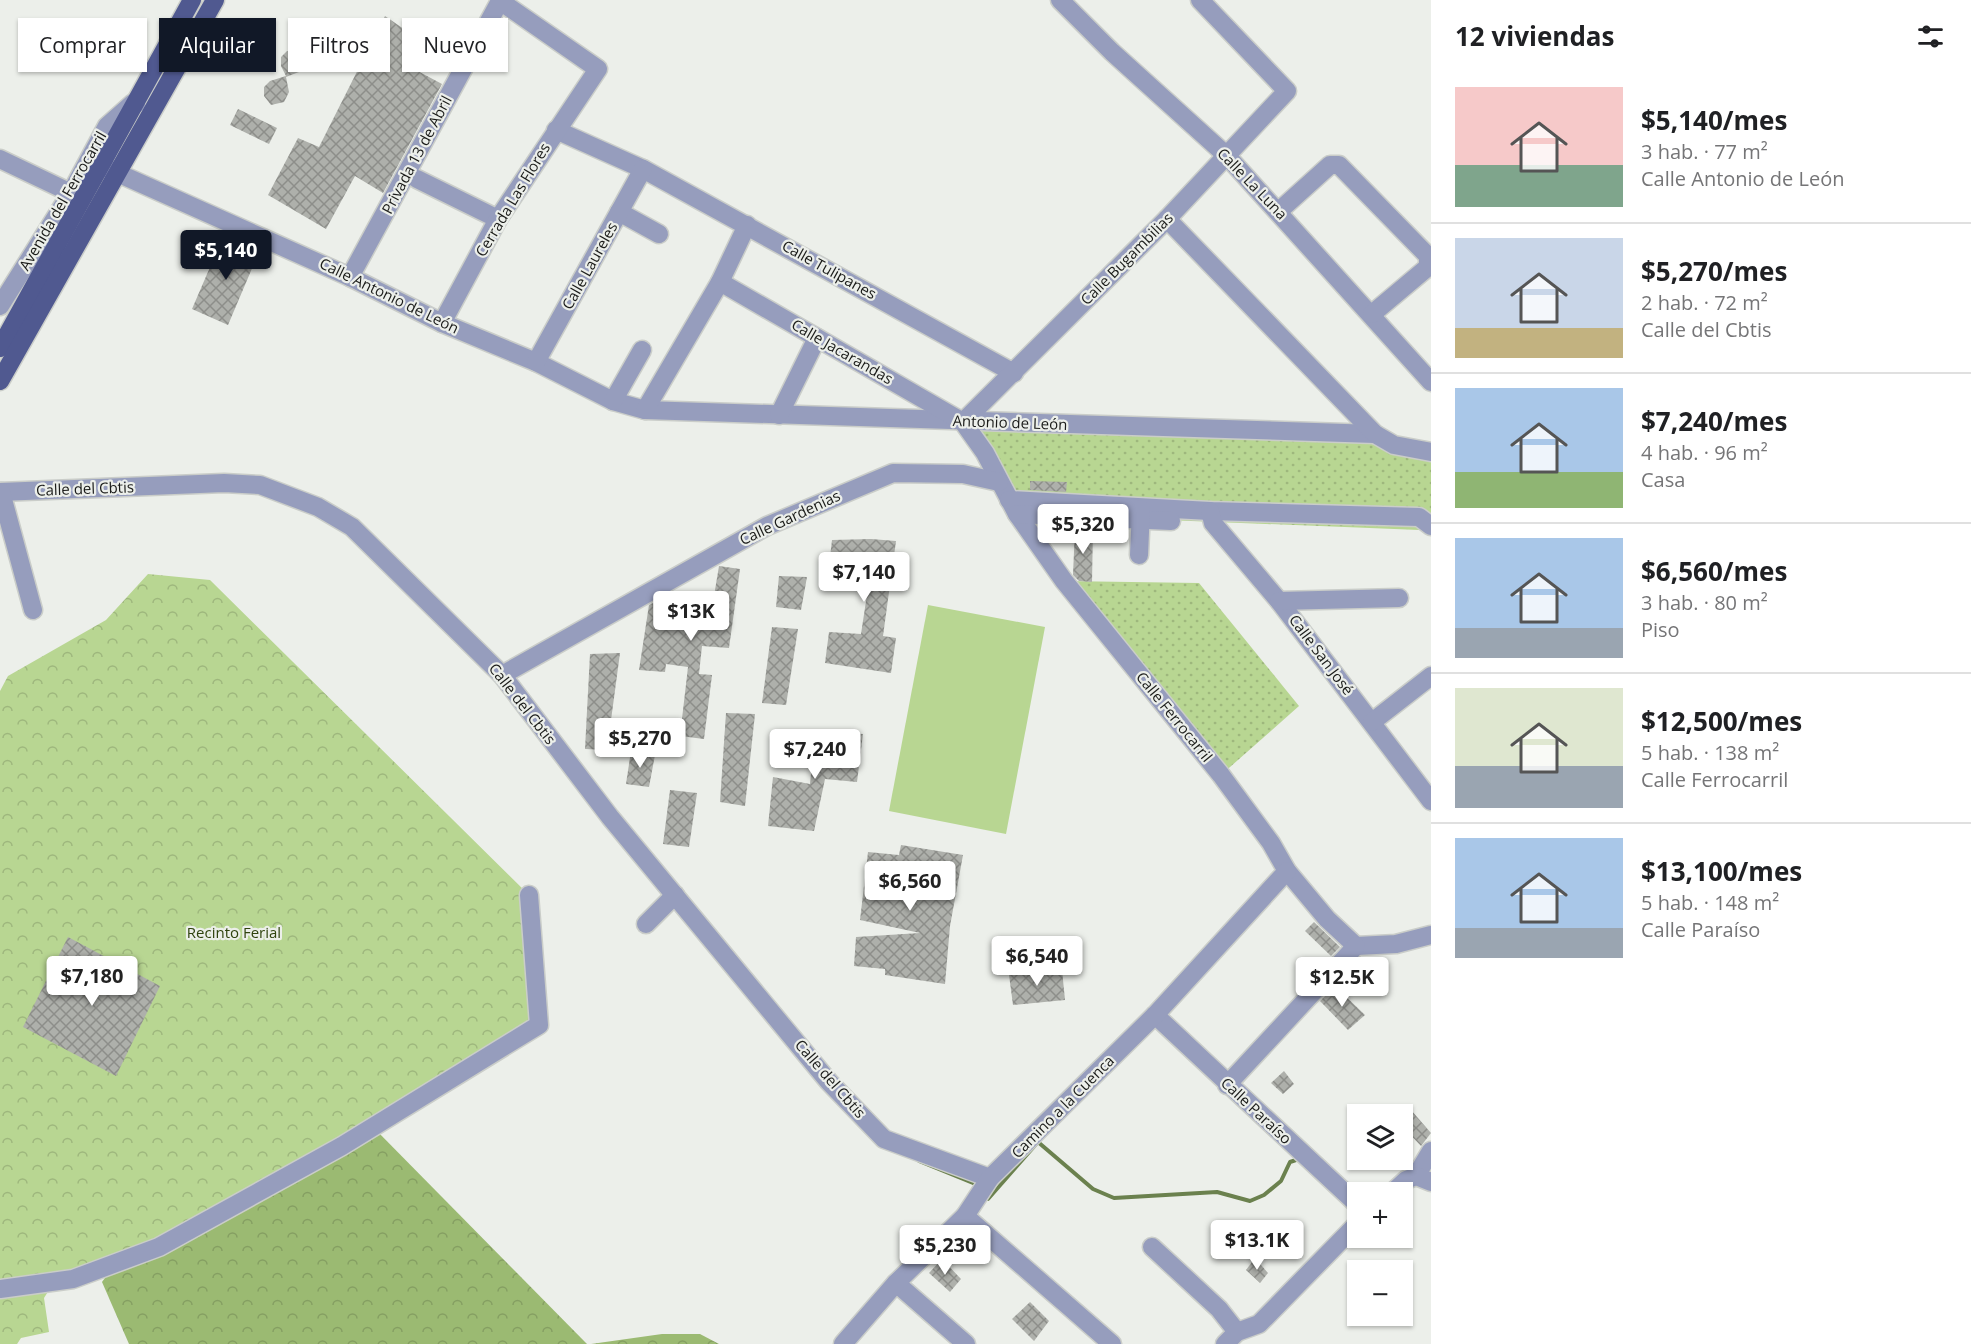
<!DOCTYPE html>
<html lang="es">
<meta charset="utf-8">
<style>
body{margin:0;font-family:"Open Sans",sans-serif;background:#f2f2f2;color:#202124;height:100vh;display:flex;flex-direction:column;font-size:22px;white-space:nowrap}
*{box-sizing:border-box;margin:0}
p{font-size:20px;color:#757577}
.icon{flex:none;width:33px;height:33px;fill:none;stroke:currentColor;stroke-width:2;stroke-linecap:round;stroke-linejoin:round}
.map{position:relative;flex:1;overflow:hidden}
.panel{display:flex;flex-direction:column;background:#fff;width:540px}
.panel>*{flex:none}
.banner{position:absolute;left:18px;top:18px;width:570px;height:54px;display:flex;gap:12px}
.fabs{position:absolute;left:1347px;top:1104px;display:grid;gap:12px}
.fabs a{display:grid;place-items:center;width:66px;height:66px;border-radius:0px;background:#fff;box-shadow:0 2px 4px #0004;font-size:30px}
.price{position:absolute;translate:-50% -51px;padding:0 14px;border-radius:6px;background:#fff;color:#222;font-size:20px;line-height:39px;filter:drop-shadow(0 2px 3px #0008)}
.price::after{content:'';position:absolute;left:50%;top:36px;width:18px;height:14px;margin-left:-9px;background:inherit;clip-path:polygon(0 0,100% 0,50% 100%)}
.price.current{background:#111827;color:#fff}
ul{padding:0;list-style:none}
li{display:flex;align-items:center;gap:18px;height:150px;padding:0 24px}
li+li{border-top:2px solid #e0e0e0}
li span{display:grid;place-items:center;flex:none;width:168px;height:120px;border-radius:0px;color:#555}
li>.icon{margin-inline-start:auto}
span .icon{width:72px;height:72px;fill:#fffc;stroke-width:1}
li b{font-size:26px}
h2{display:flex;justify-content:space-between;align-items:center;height:72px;padding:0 24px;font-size:26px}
.tag{padding:0 21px;border-radius:0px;background:#fff;box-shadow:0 2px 4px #0004;font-size:21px;line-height:54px}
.tag.current{background:#111827;color:#fff}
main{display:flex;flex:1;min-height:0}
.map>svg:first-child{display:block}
</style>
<main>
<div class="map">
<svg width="1431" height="1344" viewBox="0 0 1431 1344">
<defs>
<pattern id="grass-dots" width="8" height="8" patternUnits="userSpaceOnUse" patternTransform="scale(1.5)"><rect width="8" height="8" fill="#b8d692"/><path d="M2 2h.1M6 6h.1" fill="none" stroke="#9eb77d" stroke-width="1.8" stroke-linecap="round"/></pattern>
<pattern id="forest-crowns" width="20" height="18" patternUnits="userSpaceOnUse" patternTransform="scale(1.5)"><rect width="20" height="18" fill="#9bba72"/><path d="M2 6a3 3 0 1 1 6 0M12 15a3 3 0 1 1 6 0" fill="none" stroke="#859f62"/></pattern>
<pattern id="park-crowns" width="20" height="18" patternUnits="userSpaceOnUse" patternTransform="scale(1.5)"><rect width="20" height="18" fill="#b8d692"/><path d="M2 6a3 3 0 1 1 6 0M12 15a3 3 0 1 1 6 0" fill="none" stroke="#9eb77d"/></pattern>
<pattern id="building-cross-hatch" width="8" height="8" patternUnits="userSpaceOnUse" patternTransform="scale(1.5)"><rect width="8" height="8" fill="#aeb0ab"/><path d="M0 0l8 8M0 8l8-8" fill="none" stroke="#8d8e8a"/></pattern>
</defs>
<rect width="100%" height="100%" fill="#ecefea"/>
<g fill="url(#grass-dots)">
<path d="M963,422l412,12 56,18v74l-2,-2 -10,6 -278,-11 -132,-19z"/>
<path d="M1064,581l135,2 100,123 -78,69z"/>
</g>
<g fill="url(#forest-crowns)">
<path d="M373,1127l214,217h-458l-27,-62 13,-18z"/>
<path d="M662,1334h38l19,10h-128z"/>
</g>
<path fill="url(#park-crowns)" d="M148,574l62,6 319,315 10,130 -364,214 -121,43 -10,16 5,34 -28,6 -4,6h-17v-653l8,-15 98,-56z"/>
<path fill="#b8d692" d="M928,605l117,22 -39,207 -117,-23z"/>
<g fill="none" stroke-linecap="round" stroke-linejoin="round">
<g stroke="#6b814e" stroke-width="4">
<path d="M919,1161l54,22"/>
<path d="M988,1199l50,-57 55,47 21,9 103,-6 33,9 14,-6 17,-14 9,-19 9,-3"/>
</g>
</g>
<g fill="url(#building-cross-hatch)">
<path d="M385,16l42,29 -13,24 28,15 -59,109 -28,-17 -29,53 -58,-34 30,-57 21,9z"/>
<path d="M296,50l9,8 -1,12 -18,7 3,15 -5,10 -13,3 -7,-9v-9l6,-6 16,-5 -5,-10v-9l6,-6z"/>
<path d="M238,109l39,19 -8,16 -39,-19z"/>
<path d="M223,237l36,15 -31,73 -36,-16z"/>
<path d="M1030,481l37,1 -1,10 -36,-2z"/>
<path d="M1075,528l18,1 -1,53 -13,-1 -6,-6z"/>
<path d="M871,539l25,2 -13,95 13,2 -5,35 -66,-10 4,-31 32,2 7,-46 -41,-5 5,-43z"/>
<path d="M719,566l21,3 -11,79 -27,-2 -3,28 13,1 -8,64 -24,-3 8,-69 -22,-3 -1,8 -26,-2 10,-65 11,-6 16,1 1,-7 37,3z"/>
<path d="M779,576l28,1 -6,33 -25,-3z"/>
<path d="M772,627l26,2 -12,76 -24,-2z"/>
<path d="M620,653l-13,97 -22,-1 5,-95z"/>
<path d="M726,713l29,1 -10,92 -25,-4z"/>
<path d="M815,730l48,4 -6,48 -32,-3 -11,52 -46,-5 5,-49 37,7z"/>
<path d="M631,751l24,4 -6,32 -23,-3z"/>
<path d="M670,790l27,3 -8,54 -26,-3z"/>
<path d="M901,845l62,10 -13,71 -5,58 -60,-9v-6l-31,-3 2,-29 64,-4 -60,-13 8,-68 31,3z"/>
<path d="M1314,922l26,25 -9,9 -26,-25z"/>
<path d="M68,937l92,49 -44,90 -93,-49z"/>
<path d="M1062,970l3,30 -52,5 -4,-30z"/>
<path d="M1335,986l30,29 -17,15 -28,-29z"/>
<path d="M1284,1071l10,13 -11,10 -12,-11z"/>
<path d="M1411,1110l20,23 -10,13 -19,-20v-7z"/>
<path d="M1255,1258l13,15 -8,10 -14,-13z"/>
<path d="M942,1259l19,20 -11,13 -21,-19z"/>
<path d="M1030,1302l19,19 -15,20 -22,-22z"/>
</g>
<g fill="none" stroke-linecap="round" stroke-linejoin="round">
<g stroke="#cacdc9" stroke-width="21">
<g id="minor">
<path d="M1060,0l52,52 115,104 204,226"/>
<path d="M556,130l87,39 371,204"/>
<path d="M0,159l71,34"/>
<path d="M104,167l246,110 92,46 94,39 77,39 32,9 730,24"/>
<path d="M417,179l81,40"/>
<path d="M1279,211l51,-46h9l89,91v11l-56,47"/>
<path d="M619,212l40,22"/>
<path d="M1167,219l208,215 19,11 37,7"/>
<path d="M350,277l150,-276 98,68 -100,150 -56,104"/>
<path d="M720,282l243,140 22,31 32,61 47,67 157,194 50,68 16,28 40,48 29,27"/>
<path d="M0,306l71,-113 36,-67 26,-23 3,1"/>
<path d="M536,362l107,-193"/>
<path d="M613,401l29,-51"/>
<path d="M645,410l75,-128 27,-57"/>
<path d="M779,415l38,-77"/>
<path d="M963,422l204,-203 120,-128 -87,-91"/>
<path d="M0,492l224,-9 36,2 58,22 34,20 150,148 108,142 219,265 55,57 106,39"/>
<path d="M1,492l32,118"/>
<path d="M1009,500l201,11 209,6 12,9"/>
<path d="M1210,511l3,12 66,78 152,200"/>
<path d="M1017,514l154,7"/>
<path d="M1139,555l2,-46"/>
<path d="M1279,601l120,-3"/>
<path d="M502,675l265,-149 126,-53 70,1 36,8"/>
<path d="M1372,722l59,-46"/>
<path d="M646,924l29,-29"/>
<path d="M1356,946l40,-2 35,-9"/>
<path d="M1155,1015l203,190"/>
<path d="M1227,1085l129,-139"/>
<path d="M1416,1176l15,-25"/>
<path d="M1393,1192l13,-12 10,-4 15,6"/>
<path d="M965,1216l147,128"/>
<path d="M1152,1247l67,62 18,23"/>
<path d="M896,1283l70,61"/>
<path d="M0,1289l73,-10 86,-32 183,-101 197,-121 -10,-130"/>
<path d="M843,1344l53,-61 69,-67 25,-38 165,-163 132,-144"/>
<path d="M1225,1344l12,-12 22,-8 99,-101"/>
</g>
</g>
<g stroke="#cacdc9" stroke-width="21">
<g id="major">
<path d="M0,348l192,-348"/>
<path d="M0,381l215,-381"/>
</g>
</g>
<use href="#minor" stroke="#969dbd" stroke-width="18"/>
<use href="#major" stroke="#505990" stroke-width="18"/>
</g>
<g text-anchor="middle" stroke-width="4.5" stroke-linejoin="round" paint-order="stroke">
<g font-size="15" fill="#1a1b19" stroke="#ecefea">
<text transform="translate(417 155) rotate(-62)" y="5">Privada 13 de Abril</text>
<text transform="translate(1252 184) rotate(46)" y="5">Calle La Luna</text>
<text transform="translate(513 200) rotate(-59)" y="5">Cerrada Las Flores</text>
<text transform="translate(63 201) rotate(-60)" y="5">Avenida del Ferrocarril</text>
<text transform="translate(1127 259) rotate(-45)" y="5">Calle Bugambilias</text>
<text transform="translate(590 266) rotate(-61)" y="5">Calle Laureles</text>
<text transform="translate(829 270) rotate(29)" y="5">Calle Tulipanes</text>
<text transform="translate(389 296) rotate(26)" y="5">Calle Antonio de León</text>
<text transform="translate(842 352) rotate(30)" y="5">Calle Jacarandas</text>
<text transform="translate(1010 423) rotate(2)" y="5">Antonio de León</text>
<text transform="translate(85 489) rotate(-2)" y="5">Calle del Cbtis</text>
<text transform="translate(790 518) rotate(-25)" y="5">Calle Gardenias</text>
<text transform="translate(1321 655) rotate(53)" y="5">Calle San José</text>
<text transform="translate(522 704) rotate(52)" y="5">Calle del Cbtis</text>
<text transform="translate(1174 717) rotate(51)" y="5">Calle Ferrocarril</text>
<text transform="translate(830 1079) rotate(49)" y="5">Calle del Cbtis</text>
<text transform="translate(1063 1107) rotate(-45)" y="5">Camino a la Cuenca</text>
<text transform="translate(1256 1111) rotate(43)" y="5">Calle Paraíso</text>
</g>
<g font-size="15" fill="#2f430e" stroke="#ecefea">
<text x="234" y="938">Recinto Ferial</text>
</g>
</g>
</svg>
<div class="fabs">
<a><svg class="icon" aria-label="layers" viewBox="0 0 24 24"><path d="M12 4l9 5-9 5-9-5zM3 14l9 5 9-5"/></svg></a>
<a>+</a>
<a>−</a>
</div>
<b class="price current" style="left:226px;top:281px">$5,140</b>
<b class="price" style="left:1083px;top:555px">$5,320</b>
<b class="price" style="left:864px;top:603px">$7,140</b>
<b class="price" style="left:691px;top:642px">$13K</b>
<b class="price" style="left:640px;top:769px">$5,270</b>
<b class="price" style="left:815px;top:780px">$7,240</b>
<b class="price" style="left:910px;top:912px">$6,560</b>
<b class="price" style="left:1037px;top:987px">$6,540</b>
<b class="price" style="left:92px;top:1007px">$7,180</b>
<b class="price" style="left:1342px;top:1008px">$12.5K</b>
<b class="price" style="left:1257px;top:1271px">$13.1K</b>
<b class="price" style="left:945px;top:1276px">$5,230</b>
<div class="banner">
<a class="tag">Comprar</a>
<a class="tag current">Alquilar</a>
<a class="tag">Filtros</a>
<a class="tag">Nuevo</a>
</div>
</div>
<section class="panel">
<h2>12 viviendas<svg class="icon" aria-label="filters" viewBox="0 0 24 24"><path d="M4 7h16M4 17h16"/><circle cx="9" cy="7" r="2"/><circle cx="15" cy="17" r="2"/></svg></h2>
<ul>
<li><span style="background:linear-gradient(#f6c9c9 65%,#7fa58c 0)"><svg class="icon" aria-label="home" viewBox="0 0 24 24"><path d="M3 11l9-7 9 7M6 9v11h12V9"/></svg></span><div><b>$5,140/mes</b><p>3 hab. · 77 m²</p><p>Calle Antonio de León</p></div></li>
<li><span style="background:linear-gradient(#c9d6e8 75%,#c2b280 0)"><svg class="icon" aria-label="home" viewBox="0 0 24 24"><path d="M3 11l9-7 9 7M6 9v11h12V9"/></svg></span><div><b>$5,270/mes</b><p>2 hab. · 72 m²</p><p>Calle del Cbtis</p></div></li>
<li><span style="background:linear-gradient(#a9c7e8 70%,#8fb573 0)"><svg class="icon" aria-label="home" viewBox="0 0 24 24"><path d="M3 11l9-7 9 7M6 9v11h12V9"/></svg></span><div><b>$7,240/mes</b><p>4 hab. · 96 m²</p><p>Casa</p></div></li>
<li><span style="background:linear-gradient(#a9c7e8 75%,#9aa5b1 0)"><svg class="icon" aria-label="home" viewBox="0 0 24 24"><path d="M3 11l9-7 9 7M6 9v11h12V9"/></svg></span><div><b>$6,560/mes</b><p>3 hab. · 80 m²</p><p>Piso</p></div></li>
<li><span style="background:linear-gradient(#dfe7d0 65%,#9aa5b1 0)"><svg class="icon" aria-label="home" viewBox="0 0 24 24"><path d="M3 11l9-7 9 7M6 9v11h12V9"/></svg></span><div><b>$12,500/mes</b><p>5 hab. · 138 m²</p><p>Calle Ferrocarril</p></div></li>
<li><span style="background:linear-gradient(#a9c7e8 75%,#9aa5b1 0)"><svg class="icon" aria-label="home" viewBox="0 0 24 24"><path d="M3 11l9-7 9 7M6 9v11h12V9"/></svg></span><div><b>$13,100/mes</b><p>5 hab. · 148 m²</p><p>Calle Paraíso</p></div></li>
</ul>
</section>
</main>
